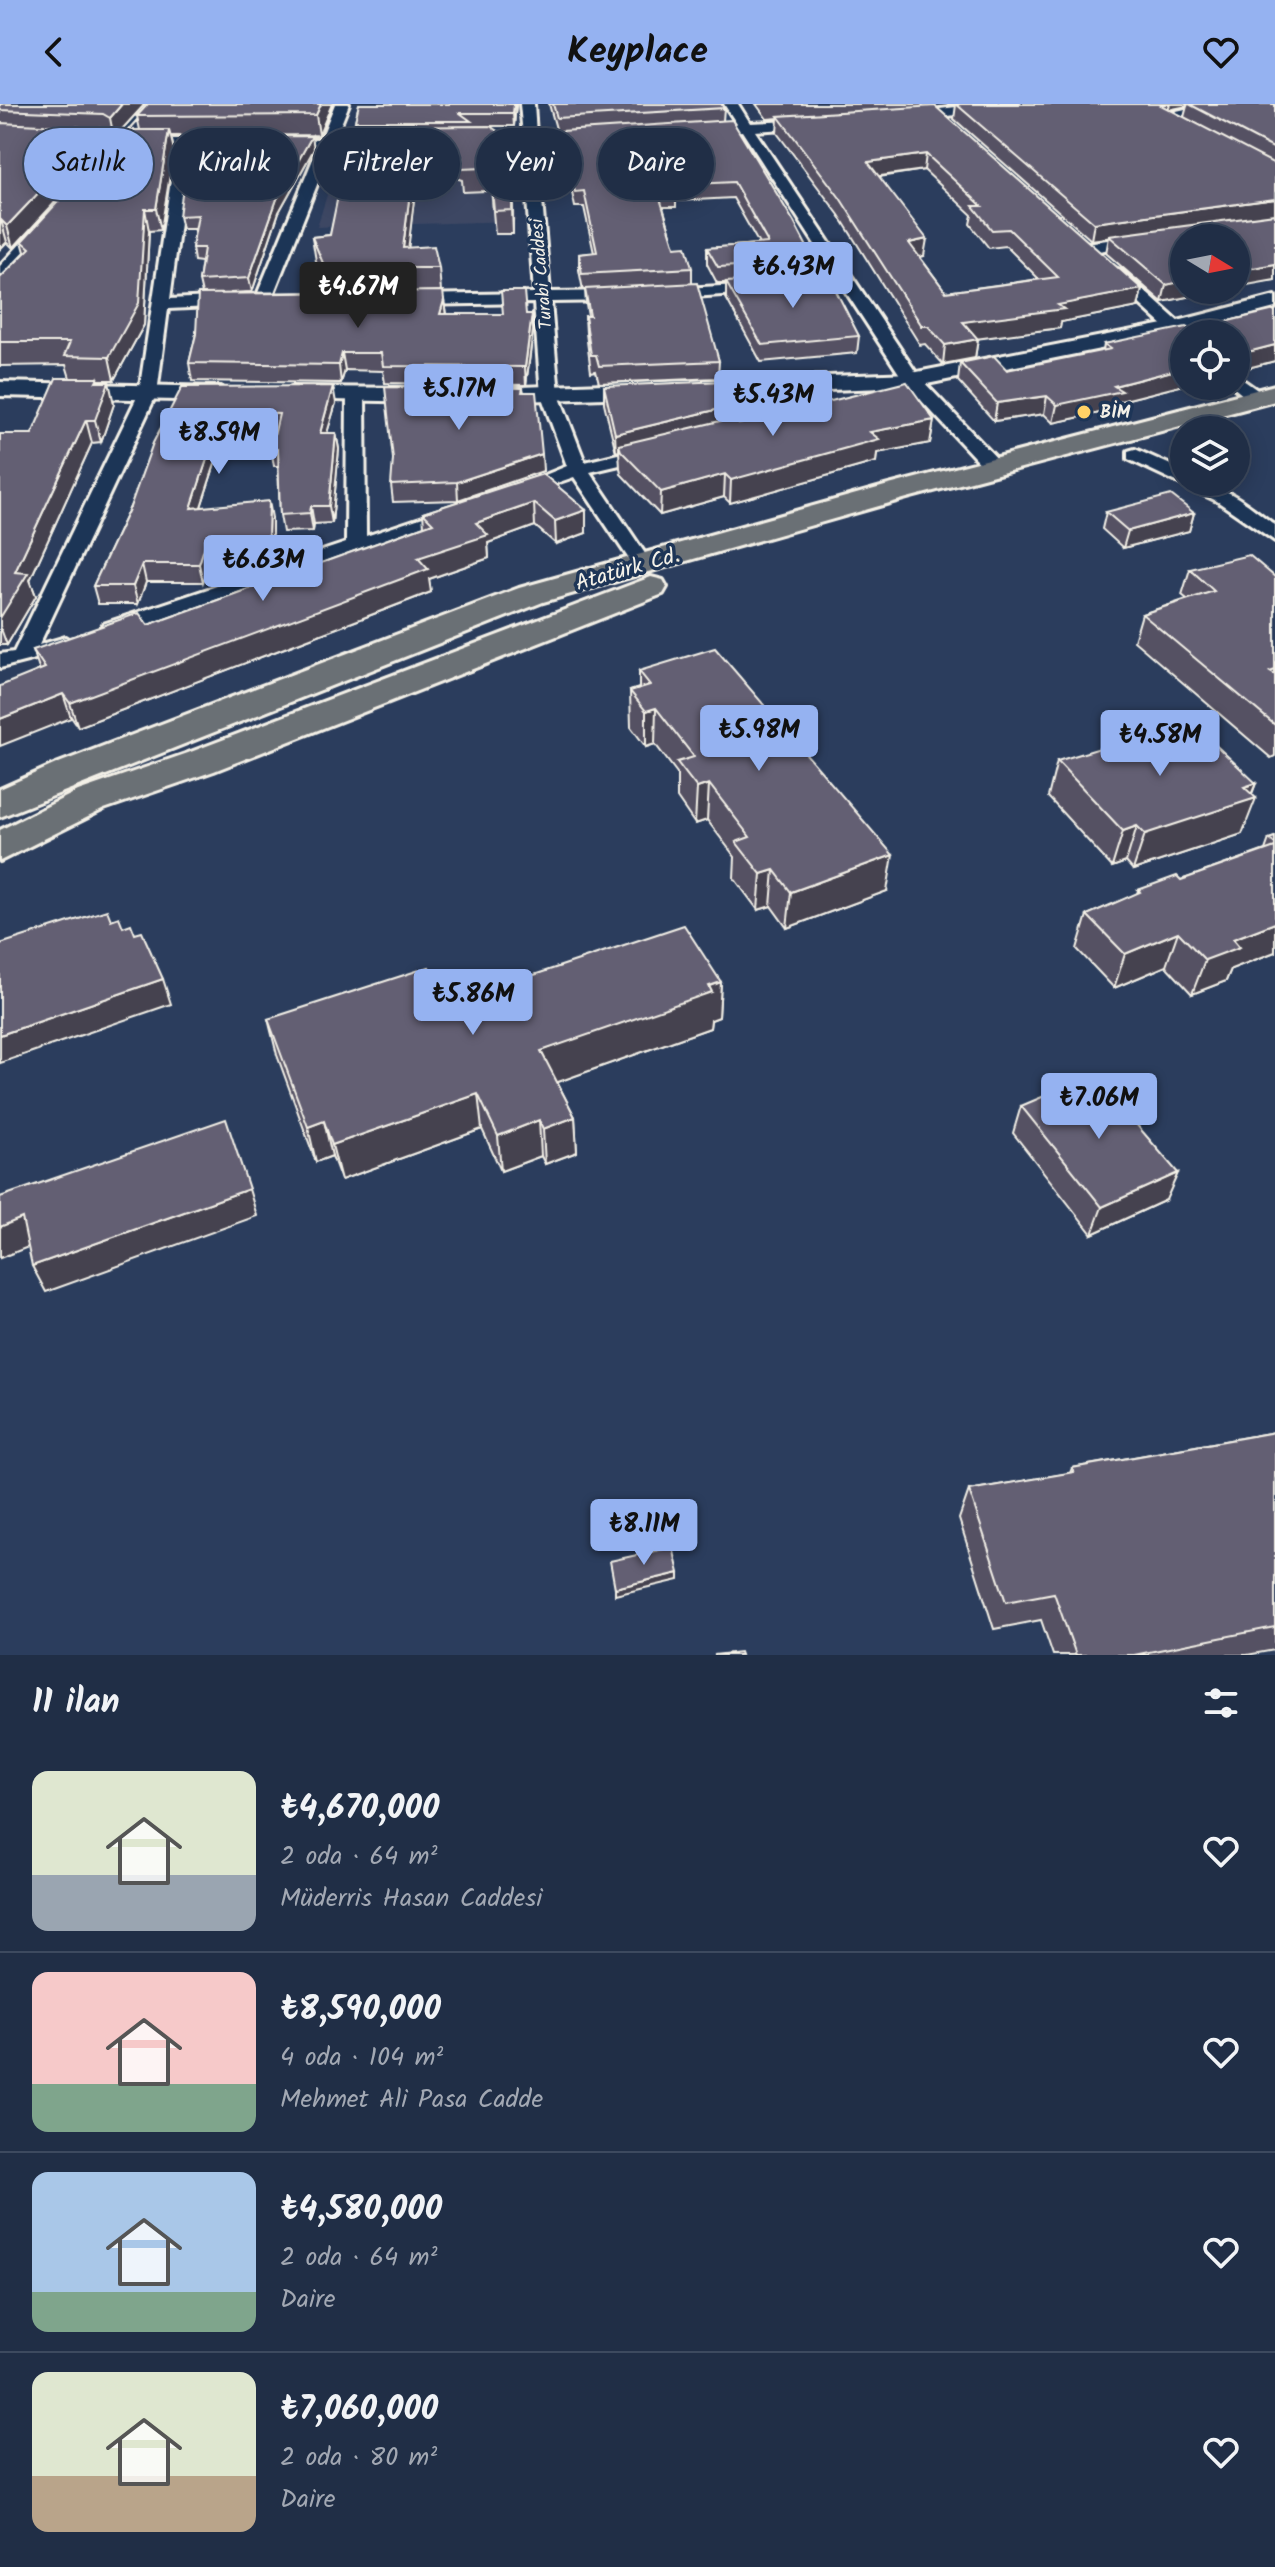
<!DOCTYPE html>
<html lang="tr">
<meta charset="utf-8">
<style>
body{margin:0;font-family:Kalam,sans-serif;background:#28364d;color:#f1f3f6;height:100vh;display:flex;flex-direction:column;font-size:30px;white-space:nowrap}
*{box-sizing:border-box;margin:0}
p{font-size:26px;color:#a2a8b3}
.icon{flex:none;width:44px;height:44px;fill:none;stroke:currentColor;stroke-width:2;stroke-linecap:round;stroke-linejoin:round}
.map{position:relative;height:1551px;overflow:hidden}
.panel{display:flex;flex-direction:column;background:#202e46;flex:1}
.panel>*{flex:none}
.banner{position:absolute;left:24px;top:24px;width:800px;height:72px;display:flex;gap:16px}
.needle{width:52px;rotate:100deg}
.fabs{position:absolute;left:1170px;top:120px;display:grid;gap:16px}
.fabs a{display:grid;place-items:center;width:80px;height:80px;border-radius:50%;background:#202e46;box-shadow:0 4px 20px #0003,0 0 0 2px #3d4a5f;font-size:40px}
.price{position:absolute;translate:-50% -68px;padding:0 18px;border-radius:8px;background:#95b2f1;color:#111;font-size:26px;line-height:52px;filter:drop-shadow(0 2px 4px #0008)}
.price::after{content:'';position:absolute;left:50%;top:48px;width:24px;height:18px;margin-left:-12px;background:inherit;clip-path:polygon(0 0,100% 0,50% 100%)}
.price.active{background:#222;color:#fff}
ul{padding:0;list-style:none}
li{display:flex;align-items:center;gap:24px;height:200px;padding:0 32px}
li+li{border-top:2px solid #3d4a5f}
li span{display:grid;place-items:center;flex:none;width:224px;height:160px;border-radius:16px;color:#555}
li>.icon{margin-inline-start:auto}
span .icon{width:96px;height:96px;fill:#fffc;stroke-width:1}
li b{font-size:34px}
h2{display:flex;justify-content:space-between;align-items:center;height:96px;padding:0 32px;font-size:34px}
.pill{padding:0 28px;border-radius:36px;background:#202e46;box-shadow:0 4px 20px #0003,0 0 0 2px #3d4a5f;font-size:28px;line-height:72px}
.pill.active{background:#95b2f1;color:#111}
header{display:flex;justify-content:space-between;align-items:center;height:104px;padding:0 32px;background:#95b2f1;color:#111;font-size:36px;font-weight:700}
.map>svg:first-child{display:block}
</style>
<header><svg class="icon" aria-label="back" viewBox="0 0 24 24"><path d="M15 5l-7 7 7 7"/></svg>Keyplace<svg class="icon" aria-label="heart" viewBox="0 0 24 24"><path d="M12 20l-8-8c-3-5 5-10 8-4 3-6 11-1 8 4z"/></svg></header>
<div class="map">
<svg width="1275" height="1551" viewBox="0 0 1275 1551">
<rect width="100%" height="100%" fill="#2b3d5d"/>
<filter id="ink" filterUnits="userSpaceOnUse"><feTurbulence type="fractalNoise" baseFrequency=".0125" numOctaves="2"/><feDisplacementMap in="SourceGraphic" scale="16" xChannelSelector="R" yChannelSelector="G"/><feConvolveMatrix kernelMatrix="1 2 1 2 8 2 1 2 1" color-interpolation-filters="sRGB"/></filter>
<g filter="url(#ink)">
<path fill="#3c4764" d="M509,50l7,67 -199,6 22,-71z"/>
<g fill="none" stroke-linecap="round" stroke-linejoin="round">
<g stroke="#f4f1e8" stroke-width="6">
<g id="minor">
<path d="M335,0h14l-14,35h47l7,4 -7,4h-50l-61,153 -14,3 -2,-3 63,-153h-41l-7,-4 7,-4h44z"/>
<path d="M520,0h14l2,31 62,-2 7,4 -7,4 -61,2 13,149 70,-1 8,5 -8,5 -69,1 8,93 26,67 70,-17 9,6 -2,4 -72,17 62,92 -3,4h-14l-61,-91 -58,20 -10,-6 61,-25 -26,-71 -7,-92 -122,2 -8,-5 8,-5 122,-2 -11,-149 -46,1 -7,-4 7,-4 46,-2z"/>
<path d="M724,0h14l12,19 68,-3v6l-5,1 -58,4 164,246 82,86 3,4 -3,4h-14l-81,-87 -62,-95 -51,1v-6l6,-2 39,-2 -96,-149 -41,3 -7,-4 7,-4 36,-2z"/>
<path d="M980,0h39l-7,4 -104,13 -7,-4 7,-4z"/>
<path d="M1207,0h29l-74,16 -7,-4z"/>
<path d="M137,35h85l7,4 -7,4h-32l-20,152 62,-3 8,5 -8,5 -64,3 -11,84 -118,252 27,-8 11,7 -3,5 -74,19v-14l14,-2 125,-259 37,-246 -44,-1v-6z"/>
<path d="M1141,131l5,2v6l-59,10 -8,-5 8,-5z"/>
<path d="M1115,164l6,2 71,64h-8v6l-6,-1 -69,-63v-6z"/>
<path d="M760,180l6,2v6l-103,7 -8,-5 8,-5z"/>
<path d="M1236,271l27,19v8h-12l-19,-16h4z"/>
<path d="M356,285l9,5 1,142 90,-30 7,2 3,4 -3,4 -344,118h-16l-3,-5 3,-5 243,-81 1,-149z"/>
<path d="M1135,345l49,22v11c40,0 60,20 91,43v16l-58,-40 -89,-42v-8z"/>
</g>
</g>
<g stroke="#f4f1e8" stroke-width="6">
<g id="tertiary">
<path d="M133,0h17l-68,75h-12v-8z"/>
<path d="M55,108l7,2v8l-55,60 -7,2v-18l48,-52z"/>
<path d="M1275,192v12l-100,26 -263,53 -417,15 -11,-7 11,-7 417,-15 262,-51z"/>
<path d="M0,278l221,5 11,7 -11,7 -221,-5z"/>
<path d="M291,283l138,1 11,7 -11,7 -146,-3 -3,-5z"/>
</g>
</g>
<g stroke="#f4f1e8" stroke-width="6">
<g id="primary">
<path d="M1275,281v16l-368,97 -364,104 -543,215v-28l56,-25 463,-176 366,-102z"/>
<path d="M651,473l12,3 4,7 -4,7 -449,177 -110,38 -104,52v-31l78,-39 110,-38z"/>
</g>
</g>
<use href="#minor" fill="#1d3557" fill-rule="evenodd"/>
<use href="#tertiary" fill="#1d3557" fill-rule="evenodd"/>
<use href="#primary" fill="#6b6f75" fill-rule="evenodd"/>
</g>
<g fill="#555163" stroke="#f4f1e8" stroke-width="2" fill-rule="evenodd">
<path d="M0,0h145l-31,34 -7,-4h-6l4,14 -92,100 -6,-6 -7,7z"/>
<path d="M148,0h184l-13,31 -148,1 3,14 -13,80 -12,1 -5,94 -30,55h-16l16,24 -13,38 -9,1 -62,137 6,16 -29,49h-7v-211h32l38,-56 -4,-13 -66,1v-88l25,-26 -3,-11 118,-111 -3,-14z"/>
<path d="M359,0h157l-2,22h-23l22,37v71h-18l-5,-57 -4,14 -23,1 -1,-12 -44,-14 -10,81 31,21 2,23 3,9 2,14h80l7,17 -7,54 -141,-2 -2,-12 -38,-1 -4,13 -149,-2 -3,-18 7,-29 6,-40 -3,-13 3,-19 -8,-1 -2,-13 3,-19h-13l-3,-13 133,-80 2,13 -35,63 -27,80 -22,1 98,-1 -12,-31 -4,-24 18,-2 26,-108 -1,-6z"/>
<path d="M549,0h172l3,4 -1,13 92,141 -2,16 46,58 -2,17 -96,9 -35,-64v-15h-9l-10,-19v-16l52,-4 -26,-46 -57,3v6h-13l12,40 17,21v16l27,77 -1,17 -119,5 -3,-12 -5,1 -5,-39 -1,-17h3l-2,-11 -1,-15h-2l-4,-20v-16l15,-1 -10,-46h-9l-5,-24 -1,-14 -7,-23v-15l-5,1z"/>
<path d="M756,0h167l-1,3 220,182 -4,18 -77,15 -1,6 -82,10 -3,20 -32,6 -18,-20 -5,1 -81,-130 -62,-82 1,-15 -11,1zM924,66l48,45 -2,9 19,24 17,-2 33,33 -93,13 -26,-35 4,-1 -45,-79z"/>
<path d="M947,0h328v176l-91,10h38l-60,12 -56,-49 3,-16 -18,3 -137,-121 2,-14zM1187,2l-3,11 -15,-7z"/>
<path d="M1275,206v51l-39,10v-37h-52v51l-64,16 -2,8 -65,14 -9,-9 -50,7 -36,-40 2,-18 47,7 96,-19 1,-7 87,-14z"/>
<path d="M604,282l128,20v12l7,6 195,-4 -4,23 -53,10 -1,9 -146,41 -6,-6 -64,18 -39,-41 -1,-6 -1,-17 -3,1 -12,-49z"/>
<path d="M182,283l154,16 -9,30h9l3,16 -7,74 -18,1 -1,7 -30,1 -3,-17 -2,-49h-4l-3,-17 4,-19 -37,-1 -13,32h-9l-15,46 71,11v36l-62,6 -7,22h-57l-8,22h-40l-5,-18 37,-79z"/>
<path d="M523,284l20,83 -85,29 -65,2 -2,-17z"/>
<path d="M543,370l43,59 -30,11 -21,-18 -47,17 1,15 -60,21 2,13 -353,135 -38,-56 -7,-21 115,-25 276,-99 -1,-13z"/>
<path d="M1106,408l88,1 -5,18 -66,17 -21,-19z"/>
<path d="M1190,465l85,8v179l-4,2 -137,-117 8,-27 45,-15 -5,-4z"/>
<path d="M639,567l248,220 -100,37 -16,-22 -13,4 -24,-32 1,-21 -28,-37 -12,4 -18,-26v-25l-22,-29 -9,3 -15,-20 -1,-36 9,-3z"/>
<path d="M1057,657l199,22 -4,11 -10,40 -109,36 -7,-8 -14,5 -64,-70z"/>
<path d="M1275,733v115l-44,17 -5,12 -34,13 -26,-28 -52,22 -37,-39 10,-34 50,-21 1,-4 43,-10 84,-30 4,-11z"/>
<path d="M721,878l-2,35 -8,3 -1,8 -153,54 18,35 2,35 -32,12 -4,-8 -40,15 -19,-42 -141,51 -9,-24 -16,6 -39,-107 -9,-36z"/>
<path d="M1021,1002l145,94 -74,34 -79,-101z"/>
<path d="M1275,1328v218l-28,5h-194l-12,-35 -47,9 -35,-110 10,-29 101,-17 2,-5z"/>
</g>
<g fill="#454250" stroke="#f4f1e8" stroke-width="2">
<path d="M122,0h23l-31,34 -4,-20z"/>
<path d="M321,0h11l-13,31 -3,-20z"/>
<path d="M514,0h2l-2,22 -1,-13z"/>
<path d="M1170,0h18l-1,2 -19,4z"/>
<path d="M100,24l5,20 -92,100 -6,-22z"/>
<path d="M169,26l5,20 -13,80 -5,-21z"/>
<path d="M312,32l2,13 -35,63 -27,80 -3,-14 28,-79z"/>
<path d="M512,37l1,22v71l-1,-24z"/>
<path d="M416,40l2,22 -12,102 -3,-20z"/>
<path d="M926,50l-2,16 -58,8 2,-16z"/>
<path d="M489,51l1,22 -4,14 -2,-23z"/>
<path d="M1275,95v16l-184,25 3,-17z"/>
<path d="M145,105l4,22 -5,94 -30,55 -5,-23z"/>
<path d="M1,116l6,22 -7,7v-27z"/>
<path d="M927,135l-3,17 -17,4 2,-17z"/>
<path d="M1275,160v16l-39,7v-16z"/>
<path d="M1184,177v9h38l-60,12 4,-17z"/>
<path d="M1142,185l-4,18 -77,15 -1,6 -100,13 3,-19z"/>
<path d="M444,196l2,17 -6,-3z"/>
<path d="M532,210l1,17 -7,54 -1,-18z"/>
<path d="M978,235l-3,19 -32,6 2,-19z"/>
<path d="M1275,241v16l-39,10v-16z"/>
<path d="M342,249l3,17 -4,13 -2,-18z"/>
<path d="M1184,264v17l-64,16 -2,8 -65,14 4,-18 57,-19z"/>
<path d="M98,274l5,20 6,-16 5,22 -13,38 -6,-22 1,-38z"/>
<path d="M333,282l3,17 -14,47 -2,-17z"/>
<path d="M1047,292l-3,18 -50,7 3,-18z"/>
<path d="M732,302v17l-113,22v6l-3,1 -1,-18z"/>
<path d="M235,308l3,17 -13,32 -3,-17z"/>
<path d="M86,316l6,23 -62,137 6,16 -29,49 -7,-19v-8l15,-46z"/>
<path d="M934,316l-4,23 -53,10 -1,9 -146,41 1,-23 139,-48z"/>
<path d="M336,329l3,16 -7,74 -3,-17z"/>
<path d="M212,340l4,17 -21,64 -4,-17z"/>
<path d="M542,350l1,17 -85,29 -1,-18z"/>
<path d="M725,370l-1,23 -64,18 1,-23z"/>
<path d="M269,397l3,17v36l-4,-17z"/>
<path d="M534,399l1,23 -47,17 1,15 -60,21 2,13 -353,135 -8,-24 348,-145 58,-35z"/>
<path d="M311,402l3,18 -1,7 -3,-18z"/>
<path d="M586,406v23l-30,11 -1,-23z"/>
<path d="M1194,409l-5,18 -66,17 5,-17z"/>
<path d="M206,438l4,18 -7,22 -4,-18z"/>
<path d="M142,460l4,18 -8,22 -5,-18z"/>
<path d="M63,590l8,24 -71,28v-27z"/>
<path d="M656,604l-1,36 -9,3v-36z"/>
<path d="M1256,679l-7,17 7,-2 -14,36 -109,36 12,-36 99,-47z"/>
<path d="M709,680l-2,36 -12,4 2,-36z"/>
<path d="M1137,722l-11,36 -14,5 11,-36z"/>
<path d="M893,751l-6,36 -100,37 4,-36z"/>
<path d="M774,766l-3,36 -13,4 3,-36z"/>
<path d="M1275,819v29l-44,17 -5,12 -34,13 13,-34 28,-21z"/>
<path d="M1178,828l-12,34 -52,22 11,-34z"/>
<path d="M163,875l8,25 -171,59v-28z"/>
<path d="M721,878l-2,35 -8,3 -1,8 -166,59 -3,-36z"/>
<path d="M478,990l4,35 -141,51 -9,-35z"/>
<path d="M575,1013l2,35 -32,12 -2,-35z"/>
<path d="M539,1016l2,36 -40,15 -3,-35z"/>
<path d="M324,1017l8,35 -16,6 -8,-35z"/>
<path d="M1178,1069l-12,27 -74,34 10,-27z"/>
<path d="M249,1085l8,27 -211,76 -14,-26z"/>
<path d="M22,1114l14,26 -36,14v-33z"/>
<path d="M679,1469v7l-64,15v-7z"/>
</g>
<g fill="#635e73" stroke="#f4f1e8" stroke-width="2" fill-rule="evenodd">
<path d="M0,0h122l-12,14 -7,-4 -103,-4z"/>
<path d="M148,0h173l-5,11 -179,1z"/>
<path d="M359,0h155l-1,9h-53l11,8h-116z"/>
<path d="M553,0h168l3,4 -167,10z"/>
<path d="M956,0h203l116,60v35l-181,24z"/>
<path d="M1189,0h86v45z"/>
<path d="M935,2l207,183 -84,16 6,4 -101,13 15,17 -33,6 -17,-19h-6l-82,-128 -62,-82zM926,50l56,52h-9l19,24 17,-1 49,48 -112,15 -37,-49 18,-4 -59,-77z"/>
<path d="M732,16l62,102 21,40 -97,5 -11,-19 61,-5 -34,-61 -59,3 2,6 -19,1 17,55 11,-1 6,22 -110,6 -3,-20 18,-2 -13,-61 -9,1 -6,-24h4l-11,-37z"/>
<path d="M0,19l100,5 -93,98 -6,-6 -1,2z"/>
<path d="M490,22l22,15v69l-18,1 -5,-56 -5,13 -23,1 1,-11 -46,-14 -13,104 31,-2 5,22h-114l-13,-31 18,-2 22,-108z"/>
<path d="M124,26h45l-13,79h-11l-6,94 -30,54 -45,-1 6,-14h-70v-64l30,-30 -8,-7z"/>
<path d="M312,32l-35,63 -28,79 -50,3 5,-33h-12l6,-33 -19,1 11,-79z"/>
<path d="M1275,110v50l-39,7v-33h-52v43l-18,4 -57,-49z"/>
<path d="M822,173l8,2 29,57 -97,9 -36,-63z"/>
<path d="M697,179l22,78 -120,5 -3,-11h-5l-6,-39h5l-5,-27z"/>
<path d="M443,187l1,9 -4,14h63l-2,-23h23l2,23h6l-7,53 -142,-1 -2,-13h-39l-3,12 -150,-2 7,-29 2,-40z"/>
<path d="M1275,206v35l-39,10v-21h-52v34l-70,18 8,5 -65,14 -10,-9 -50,7 -37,-40 34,-7 13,14 104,-21 -7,-5 82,-17 5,3z"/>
<path d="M56,274h42l-2,4h13l-14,38h-9l-71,152 13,1 -28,45v-184h32z"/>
<path d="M725,277l7,25 -117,28 -11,-48z"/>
<path d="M907,278l27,38 -64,12 9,7 -148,41 -6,-6 -64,18 -40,-41 -2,-6 118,-28 2,7z"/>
<path d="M333,282l-13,47h16l-7,73h-18l-1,7 -30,2 -2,-66h-7l8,-35 -44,-2 -13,32h-10l-21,64 78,-7 -1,36 -62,5 -7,22h-57l-9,22h-40l37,-79 23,-64 29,-56z"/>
<path d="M385,283l138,1 -1,4h14l6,62 -85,28 -66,3 2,-26z"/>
<path d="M543,370l43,36 -31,11 -21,-18 -58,20 12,12 -70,23 10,11 -358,134 -7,-9 -63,25v-33l45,-18 -12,-18 106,-37 9,12 285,-102 -10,-10z"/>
<path d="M1171,391l23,18 -66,18 -22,-19z"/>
<path d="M1249,451l26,22v93l-5,2 5,3v50l-133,-111 72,-23 -24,-22z"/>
<path d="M715,544l178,207 -102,37 -17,-22 -13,4 -25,-32 14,-5 -41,-53 -12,4 -20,-26 17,-5 -38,-49 -10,3 -16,-20 20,-6 -11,-14z"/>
<path d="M1190,617l66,62 -12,4 12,11 -111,36 -8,-8 -14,5 -66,-70z"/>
<path d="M1275,733v7l-6,-5z"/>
<path d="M1275,743v76l-42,16 7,8 -35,13 -27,-28 -53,22 -38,-39 53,-23 -2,-2 39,-14 4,4z"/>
<path d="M107,806l4,10 8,-3 4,10 8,-3 4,10 7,-2 21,47 -163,56v-91z"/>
<path d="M684,821l37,57 -12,4 3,6 -171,59 34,66 -32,12 -4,-9 -41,16 -20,-42 -146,51 -8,-24 -16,6 -40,-108 161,-52 18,37z"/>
<path d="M1094,971l84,98 -76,34 -81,-101z"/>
<path d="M226,1015l23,70 -217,77 -10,-48 -22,9v-30z"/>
<path d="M1275,1328v195l-141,28h-58l-22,-62 -48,9 -37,-112 105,-18 -2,-4z"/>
<path d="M673,1443l6,26 -64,15 -5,-27z"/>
<path d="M740,1548l1,3h-27z"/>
</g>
</g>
<circle fill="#ffd166" stroke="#1d3557" stroke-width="3" cx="1084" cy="308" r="8"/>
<g text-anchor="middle" stroke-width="7" stroke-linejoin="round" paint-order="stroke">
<g font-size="18" fill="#f4f1e8" stroke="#1d3557">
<text transform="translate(541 170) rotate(-95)" y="6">Turabi Caddesi</text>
</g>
<g font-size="18" font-weight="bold" fill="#f4f1e8" stroke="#1d3557" text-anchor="start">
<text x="1100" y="314">BİM</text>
</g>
<g font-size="22" fill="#f4f1e8" stroke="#1d3557">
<text transform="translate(627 464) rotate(-16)" y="8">Atatürk Cd.</text>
</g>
</g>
</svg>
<div class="fabs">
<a><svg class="needle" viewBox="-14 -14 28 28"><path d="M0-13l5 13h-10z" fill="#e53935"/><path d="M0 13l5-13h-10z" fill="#a2a8b3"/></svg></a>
<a><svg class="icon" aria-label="locate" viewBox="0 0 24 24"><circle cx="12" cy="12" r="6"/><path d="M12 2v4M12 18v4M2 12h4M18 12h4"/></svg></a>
<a><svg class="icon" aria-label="layers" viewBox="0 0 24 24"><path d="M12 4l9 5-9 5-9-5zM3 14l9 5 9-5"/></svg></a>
</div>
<b class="price" style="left:793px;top:206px">₺6.43M</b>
<b class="price active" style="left:358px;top:226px">₺4.67M</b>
<b class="price" style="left:459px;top:328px">₺5.17M</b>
<b class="price" style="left:773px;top:334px">₺5.43M</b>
<b class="price" style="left:219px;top:372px">₺8.59M</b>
<b class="price" style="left:263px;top:499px">₺6.63M</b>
<b class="price" style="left:759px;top:669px">₺5.98M</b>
<b class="price" style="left:1160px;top:674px">₺4.58M</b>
<b class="price" style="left:473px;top:933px">₺5.86M</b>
<b class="price" style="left:1099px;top:1037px">₺7.06M</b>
<b class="price" style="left:644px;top:1463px">₺8.11M</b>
<div class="banner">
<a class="pill active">Satılık</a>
<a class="pill">Kiralık</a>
<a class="pill">Filtreler</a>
<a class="pill">Yeni</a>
<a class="pill">Daire</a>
</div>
</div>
<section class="panel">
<h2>11 ilan<svg class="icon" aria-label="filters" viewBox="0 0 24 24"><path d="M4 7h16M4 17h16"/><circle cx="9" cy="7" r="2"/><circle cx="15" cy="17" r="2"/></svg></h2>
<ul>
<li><span style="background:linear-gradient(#dfe7d0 65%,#9aa5b1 0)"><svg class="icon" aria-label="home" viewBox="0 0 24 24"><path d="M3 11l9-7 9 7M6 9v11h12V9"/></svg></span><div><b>₺4,670,000</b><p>2 oda · 64 m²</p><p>Müderris Hasan Caddesi</p></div><svg class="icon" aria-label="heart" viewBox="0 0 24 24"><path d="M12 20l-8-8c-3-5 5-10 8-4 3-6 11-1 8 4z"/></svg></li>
<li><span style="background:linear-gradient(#f6c9c9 70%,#7fa58c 0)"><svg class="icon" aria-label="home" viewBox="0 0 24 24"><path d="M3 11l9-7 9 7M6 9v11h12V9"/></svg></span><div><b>₺8,590,000</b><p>4 oda · 104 m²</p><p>Mehmet Ali Pasa Cadde</p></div><svg class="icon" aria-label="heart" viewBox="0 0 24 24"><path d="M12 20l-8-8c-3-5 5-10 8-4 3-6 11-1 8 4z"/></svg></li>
<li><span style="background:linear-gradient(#a9c7e8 75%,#7fa58c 0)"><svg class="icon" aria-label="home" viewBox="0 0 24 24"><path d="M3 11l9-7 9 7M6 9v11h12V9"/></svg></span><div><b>₺4,580,000</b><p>2 oda · 64 m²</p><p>Daire</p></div><svg class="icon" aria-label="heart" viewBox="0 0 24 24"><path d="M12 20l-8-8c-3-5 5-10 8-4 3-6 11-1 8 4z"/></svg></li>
<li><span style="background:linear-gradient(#dfe7d0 65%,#b9a48a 0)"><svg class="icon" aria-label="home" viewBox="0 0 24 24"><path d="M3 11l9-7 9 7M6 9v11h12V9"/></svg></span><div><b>₺7,060,000</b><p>2 oda · 80 m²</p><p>Daire</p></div><svg class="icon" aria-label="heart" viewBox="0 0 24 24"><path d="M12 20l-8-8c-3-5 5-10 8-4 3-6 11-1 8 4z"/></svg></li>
</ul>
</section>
